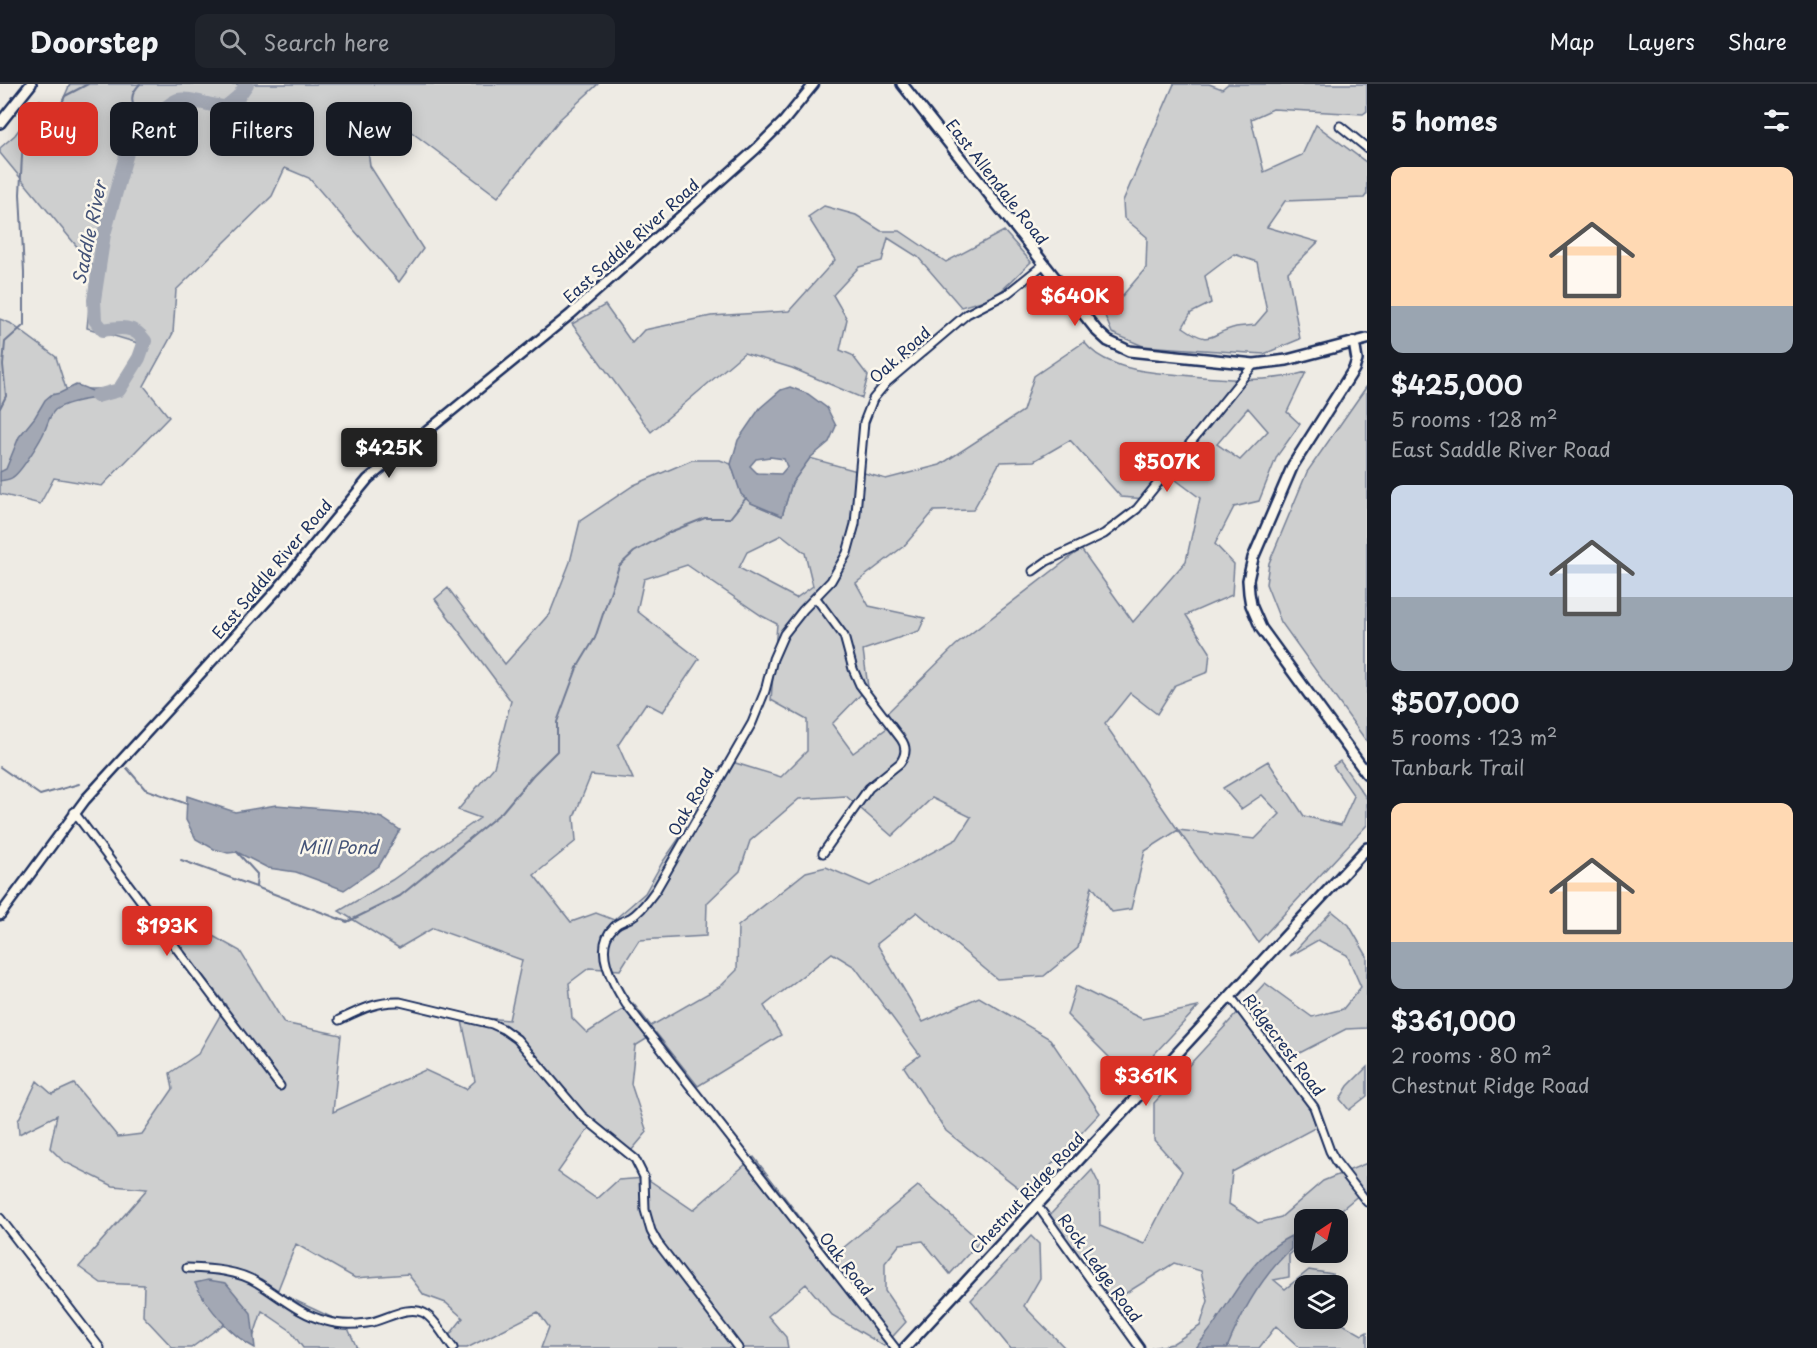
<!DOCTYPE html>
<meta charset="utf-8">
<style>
body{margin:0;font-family:"Playpen Sans",sans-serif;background:#20242c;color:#f1f3f6;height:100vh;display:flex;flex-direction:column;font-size:22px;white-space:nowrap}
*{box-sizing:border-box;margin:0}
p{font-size:20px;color:#9ea1a6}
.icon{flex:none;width:33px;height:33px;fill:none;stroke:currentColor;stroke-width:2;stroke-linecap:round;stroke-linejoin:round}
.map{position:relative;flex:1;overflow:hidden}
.drawer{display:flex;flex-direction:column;background:#171b24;width:450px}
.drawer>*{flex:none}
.hud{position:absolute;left:18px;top:18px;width:570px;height:54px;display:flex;gap:12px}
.needle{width:39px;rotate:35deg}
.fabs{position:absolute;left:1294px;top:1125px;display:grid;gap:12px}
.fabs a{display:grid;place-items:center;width:54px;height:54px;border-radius:12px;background:#171b24;box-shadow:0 3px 15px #0003;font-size:30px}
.price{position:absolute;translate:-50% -51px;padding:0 14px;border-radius:6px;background:#d93025;color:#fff;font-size:20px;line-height:39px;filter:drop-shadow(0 2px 3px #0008)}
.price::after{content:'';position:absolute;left:50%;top:36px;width:18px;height:14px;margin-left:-9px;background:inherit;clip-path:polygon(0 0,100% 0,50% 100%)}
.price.on{background:#222;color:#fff}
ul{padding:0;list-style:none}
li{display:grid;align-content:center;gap:12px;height:318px;padding:0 24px}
li span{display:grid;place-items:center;height:186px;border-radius:12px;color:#555}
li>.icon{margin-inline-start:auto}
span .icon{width:108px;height:108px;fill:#fffc;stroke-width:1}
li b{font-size:26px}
h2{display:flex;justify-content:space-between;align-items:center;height:72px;padding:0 24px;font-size:26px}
.tag{padding:0 21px;border-radius:12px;background:#171b24;box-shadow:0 3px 15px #0003;font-size:21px;line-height:54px}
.tag.on{background:#d93025;color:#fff}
header{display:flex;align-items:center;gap:36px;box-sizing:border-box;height:84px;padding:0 30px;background:#171b24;border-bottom:2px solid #363941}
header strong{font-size:28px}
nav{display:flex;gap:33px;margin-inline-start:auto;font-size:21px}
.search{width:420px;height:54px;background:#20242c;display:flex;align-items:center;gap:15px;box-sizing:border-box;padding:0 21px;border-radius:12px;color:#9ea1a6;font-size:22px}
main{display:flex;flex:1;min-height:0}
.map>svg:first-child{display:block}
</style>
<header>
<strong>Doorstep</strong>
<div class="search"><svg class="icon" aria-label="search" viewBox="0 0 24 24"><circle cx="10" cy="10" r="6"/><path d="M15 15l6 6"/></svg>Search here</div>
<nav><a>Map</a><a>Layers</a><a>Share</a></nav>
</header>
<main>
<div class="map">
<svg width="1367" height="1264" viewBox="0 0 1367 1264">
<rect width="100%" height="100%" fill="#eeebe4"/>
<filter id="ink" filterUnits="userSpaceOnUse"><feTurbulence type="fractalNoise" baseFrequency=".0167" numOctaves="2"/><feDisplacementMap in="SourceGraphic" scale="12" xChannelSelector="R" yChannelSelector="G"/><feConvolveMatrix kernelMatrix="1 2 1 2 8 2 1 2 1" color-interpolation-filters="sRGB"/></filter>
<g filter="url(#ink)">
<g fill="#cecfcf" stroke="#747f96" stroke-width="1.5" fill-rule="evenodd">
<path d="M70,0h528l-38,35 -62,78 -92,-69 -39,15 3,23 53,83 -24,33 -90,-104 -24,-10 -13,28 -96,94 -3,43 -29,53 25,31 -67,69 -48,-8 -14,26 -40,-10v-175l10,4 46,34 10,32h49l26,-45 -54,-16 6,-62 -93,-113v-5l15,-13 25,-35 19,9z"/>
<path d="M1174,0h35l13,5 6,-5h139v27l-4,3 -90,-5 -22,10 13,53 38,-17 14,-30 51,38v31l-3,4 -79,3 -18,26 51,15 -30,30 12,67 -36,15 -121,-8 -31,-13 -7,-17 41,-48 1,-31 -23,-19 -1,-17zM1234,170l23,8 10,49 -12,14c-6,1 -13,1 -19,2 -27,6 -23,21 -53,0l8,-14 20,-10 -6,-27z"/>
<path d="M824,122l32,9 25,16h19l46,31 58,-31 27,31 -36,35 -34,10 -43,-50 -30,-19 -6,23 -23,6 -26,28 14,24 -7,31 12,5 16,21 -6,22 -70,-30 -48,-15 -93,79 -79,-108 33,-19 27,38 12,-13 67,-14 78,-5 46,-51 -27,-43z"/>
<path d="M1084,258c7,9 19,17 30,21 21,9 45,10 68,12 42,4 83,9 124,-3l-19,40 13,12 -23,32 -18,45 -25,6 -19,37 19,20 -2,31 -46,20 24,37 -2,20 -33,13 -18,29 -27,-21 -25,31 73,106 77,9 25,-25 -18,-19 -21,14 -18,-21 45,-27 36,55 37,9 13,-29 -21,-30 7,-5 27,38v26l-109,117 -80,-112 -33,21 -14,58 -19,3 -20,-26 -14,62 -34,28 -47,3 -80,-67 -40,32 46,78 56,-25 71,42 50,74 -75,80 -79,-62 -42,-64 16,-12 -65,-88 -23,-14 -68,53 17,29 -83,51 -42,-53 -21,13 -4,38 16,48 -16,19 -37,-30 -36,51 39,27 21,-19 28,-2 47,32 61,-53 77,101 87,-72 62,55 -30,33 -27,-33 -23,3 -15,19v28l21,31 -22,24 -52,-31 -26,-31 -38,32 18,21 2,11h-247l8,-21 -11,-15 -71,36h-11l-8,-11 15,-19 -17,-15 -22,-8 -16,-21 -53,4 -59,-34 -19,48 69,32 11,24h-54l-13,-18 -28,-19 -10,30 -28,-17 -33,24h-18l-30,-32 1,-31 -43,-2 -22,-16 68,-78 -34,-3 -50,-25 -13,-13 7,-33 -38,19 -1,-13 19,-40 15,13 22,-10 44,53 24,-3 31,-45 -3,-16 28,-19 28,-49 -62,-79 11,-11 65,36 44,72 57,12 -8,77 92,-42 41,19 9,-8 -14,-65 48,4 13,-60 -89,-32 -34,20 -60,-37 53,-31 88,-62 -22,-8 36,-43 17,-66 -76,-102 13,-11 57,76 45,-51 20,-51 10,-41 54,-36 58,-25h28l11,4c13,39 13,36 51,52l10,-33 18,-25 76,21 54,-14 83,-54 11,-35zM1248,324l20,23 -28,29 -23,-16zM1070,356l51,57 25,2 22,-25 32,24 -14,63 -53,61 -52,-73 -125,96 -69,68 7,10 -41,30 -21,-29 36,-37 -5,-37 56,-19 6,-13 -56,-12 -13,-23 48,-37 30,-35 39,-1 27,-48 34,-1zM782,451l23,18 8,33 -17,12 -57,-30 8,-16zM687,481l75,51 15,8 -6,76 36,20v31l-26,26 -49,-15 -70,101 -17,30 -31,27 -18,-7 -25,9 -37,-47 42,-34 -2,-24 17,-42 42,4 -15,-34 28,-42 17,9 36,-53 -62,-48 7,-32zM846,712l46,40 40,-38 39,19 -14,22 -87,47 -44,-19 -20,5 -68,54 -1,44 -16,16 -70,40 -18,-23 -46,30 -15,-15 -3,-35 20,-15 31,2 19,-30 67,-4 1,-33 33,-32 10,-30 49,-42z"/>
<path d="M1367,302v356l-86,-120 -15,-38 3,-21 38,-91z"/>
<path d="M1332,827l17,14 18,31v72l-21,1 -66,34 44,60 -92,49 -3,32 29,19 23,-6 42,-36 44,-18v31h-7l-30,25 -25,1v21l-16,14v22l-15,3 11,9 24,-19 23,4 1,11 -28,1v32l29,1 28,16 5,-3v16h-67l-24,-22 -17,22h-108l21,-4 28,-18 8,-25 -7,-30 -27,-8 -62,39 -64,-85 44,-47 7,14 1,42 44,18 38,-73 -28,-31v-37l111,-120 47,34 31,-8 18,-22 -14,-32 -29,-15 -28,16z"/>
<path d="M1076,902l66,33 56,-12 -67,72 -64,-64z"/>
<path d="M1367,983v29l-18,14 -9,-11 8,-13z"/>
<path d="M1031,1152l8,8 1,34 -16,28 41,42h-55l-39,-48z"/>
</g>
<g fill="#a3a8b4" stroke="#6d7892" stroke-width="1.5" fill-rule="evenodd">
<path d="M76,301c14,2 21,15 34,2l4,7c-18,6 -43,5 -59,16 -6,6 -7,13 -10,20 -4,10 -24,42 -32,47 -3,3 -9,3 -13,4v-9l6,-3 13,-32 16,-20 10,-17 6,-5 9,-2z"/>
<path d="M790,303l18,7 19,14 9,18 -7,16 -19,16 -18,25 -10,33 -31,-13 -10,-9 -10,-30 7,-24 22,-32 21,-18zM770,373l14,2 3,8 -6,7 -24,-1 -7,-7 6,-7z"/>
<path d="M187,712l48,16 41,-7 84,7 22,6 18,12 -21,36 -35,24 -48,-18 -28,-4 -31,-16 -9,1 -14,-4 -18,-10 -10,-19z"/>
<path d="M1291,1152v13c-30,28 -49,62 -64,99h-31c7,-10 16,-19 22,-30 20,-30 38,-65 73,-82z"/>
<path d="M208,1196l18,3 25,30 4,35c-24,-12 -48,-41 -60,-65z"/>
</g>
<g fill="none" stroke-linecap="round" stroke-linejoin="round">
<g stroke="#6d7892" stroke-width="2">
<path d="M138,30c-8,-12 -8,-20 2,-30"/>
<path d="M0,324l6,-12 -3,-31 2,-23 19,-17v-53l-4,-78 3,-57 8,-13 28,-14 6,-14 23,-12"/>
<path d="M0,683l40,28 39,-11"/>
<path d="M127,684l18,21 42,15"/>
<path d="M237,768l20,22 -1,13 91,35 53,-26 102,-84 31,-37 24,-24v-29l20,-54 18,-30 24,-72 15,-14 36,-20 35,-14h25l16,-20"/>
<path d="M181,776l75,27"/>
</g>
<path stroke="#a3a8b4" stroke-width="14" d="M97,312l22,-6 20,-32 6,-17c-11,-16 -25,-14 -42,-11l-8,-10 -1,-20 10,-66 34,-120c8,-5 15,-1 23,-4 6,-2 11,-8 17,-10 11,-3 33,7 48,7l12,-10 9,-13"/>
<g stroke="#1b2f5e" stroke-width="11">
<g id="minor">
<path d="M1340,42l27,22"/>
<path d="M1033,487l14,-10 57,-27 33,-25 117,-145"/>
<path d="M816,514l28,38 9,33 7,16 41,54c6,8 5,16 -1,24l-31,25 -46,65"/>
<path d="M74,728l206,274"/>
<path d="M1231,913l83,110 16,44 6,11 31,40"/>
<path d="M339,936c21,-10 38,-19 61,-18l92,22 11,5 14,10 65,77 53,43 9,18 1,33 6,21 6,11 81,106"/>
<path d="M1037,1121l103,143"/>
<path d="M0,1134l100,130"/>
<path d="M187,1184c24,1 51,2 71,15 23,14 41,31 68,38 13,4 27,4 41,2 17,-2 40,-19 57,-10 12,7 21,25 29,35"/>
<path d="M895,1264l-269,-344c-13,-20 -34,-56 -12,-77 4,-5 10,-6 16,-9 11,-6 18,-18 26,-28l96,-167 13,-32 8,-32 11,-25 19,-24 28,-29 16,-28 8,-29 9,-102 9,-23 14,-17 80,-68 41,-21 35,-28"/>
</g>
</g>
<g stroke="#1b2f5e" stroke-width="13">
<path id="tertiary" d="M0,831l85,-115 191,-209 92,-112 203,-165 185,-165 28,-28 30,-37"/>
</g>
<g stroke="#1b2f5e" stroke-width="14">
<g id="secondary">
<path d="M902,0l195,247 11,10 21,10 125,13 33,-4 80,-21"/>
<path d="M0,39l31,-39"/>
<path d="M1354,258l3,18 -3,9 -61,96 -40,93 -5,22 1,13 2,12 10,23 106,146"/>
<path d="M905,1264l462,-500"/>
</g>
</g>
<use href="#minor" stroke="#fbf7ec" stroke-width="7"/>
<use href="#tertiary" stroke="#fbf7ec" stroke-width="8"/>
<use href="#secondary" stroke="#fbf7ec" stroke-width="9"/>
</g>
</g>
<g text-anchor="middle" stroke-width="5" stroke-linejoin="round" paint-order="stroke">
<g font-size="16" fill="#1b2f5e" stroke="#fbf7ec">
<text transform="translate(997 98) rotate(52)" y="6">East Allendale Road</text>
<text transform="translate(631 157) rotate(-42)" y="6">East Saddle River Road</text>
<text transform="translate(900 271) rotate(-42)" y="6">Oak Road</text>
<text transform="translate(272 485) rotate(-50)" y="6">East Saddle River Road</text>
<text transform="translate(691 718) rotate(-60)" y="6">Oak Road</text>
<text transform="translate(1284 961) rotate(53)" y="6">Ridgecrest Road</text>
<text transform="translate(1027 1109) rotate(-47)" y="6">Chestnut Ridge Road</text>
<text transform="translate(846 1180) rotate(52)" y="6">Oak Road</text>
<text transform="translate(1100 1184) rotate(54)" y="6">Rock Ledge Road</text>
</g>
<g font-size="18" font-style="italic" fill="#445378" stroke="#fbf7ec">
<text transform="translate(90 149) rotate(-78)" y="6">Saddle River</text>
<text x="338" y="770">Mill Pond</text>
</g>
</g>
</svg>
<div class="fabs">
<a><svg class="needle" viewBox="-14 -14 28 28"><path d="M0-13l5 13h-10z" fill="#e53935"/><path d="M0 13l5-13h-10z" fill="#9ea1a6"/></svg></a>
<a><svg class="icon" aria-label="layers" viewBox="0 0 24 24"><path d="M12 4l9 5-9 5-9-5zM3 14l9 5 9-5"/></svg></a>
</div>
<b class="price" style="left:1075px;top:243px">$640K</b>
<b class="price on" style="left:389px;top:395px">$425K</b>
<b class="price" style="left:1167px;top:409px">$507K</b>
<b class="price" style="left:167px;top:873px">$193K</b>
<b class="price" style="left:1146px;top:1023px">$361K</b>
<div class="hud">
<a class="tag on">Buy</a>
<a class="tag">Rent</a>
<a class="tag">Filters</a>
<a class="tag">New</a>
</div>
</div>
<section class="drawer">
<h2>5 homes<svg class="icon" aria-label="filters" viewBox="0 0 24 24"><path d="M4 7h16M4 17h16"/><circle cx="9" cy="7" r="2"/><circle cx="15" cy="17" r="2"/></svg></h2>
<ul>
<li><span style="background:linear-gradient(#ffd9b3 75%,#9aa5b1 0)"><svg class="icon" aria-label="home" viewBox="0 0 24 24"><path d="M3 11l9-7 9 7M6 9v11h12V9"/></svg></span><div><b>$425,000</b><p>5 rooms · 128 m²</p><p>East Saddle River Road</p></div></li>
<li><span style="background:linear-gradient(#c9d6e8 60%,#9aa5b1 0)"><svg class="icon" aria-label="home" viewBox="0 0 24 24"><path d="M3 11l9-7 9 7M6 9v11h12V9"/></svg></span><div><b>$507,000</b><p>5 rooms · 123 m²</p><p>Tanbark Trail</p></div></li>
<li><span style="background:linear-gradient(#ffd9b3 75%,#9aa5b1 0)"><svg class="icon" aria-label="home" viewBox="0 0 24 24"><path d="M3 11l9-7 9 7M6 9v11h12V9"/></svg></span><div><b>$361,000</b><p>2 rooms · 80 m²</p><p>Chestnut Ridge Road</p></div></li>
</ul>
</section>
</main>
